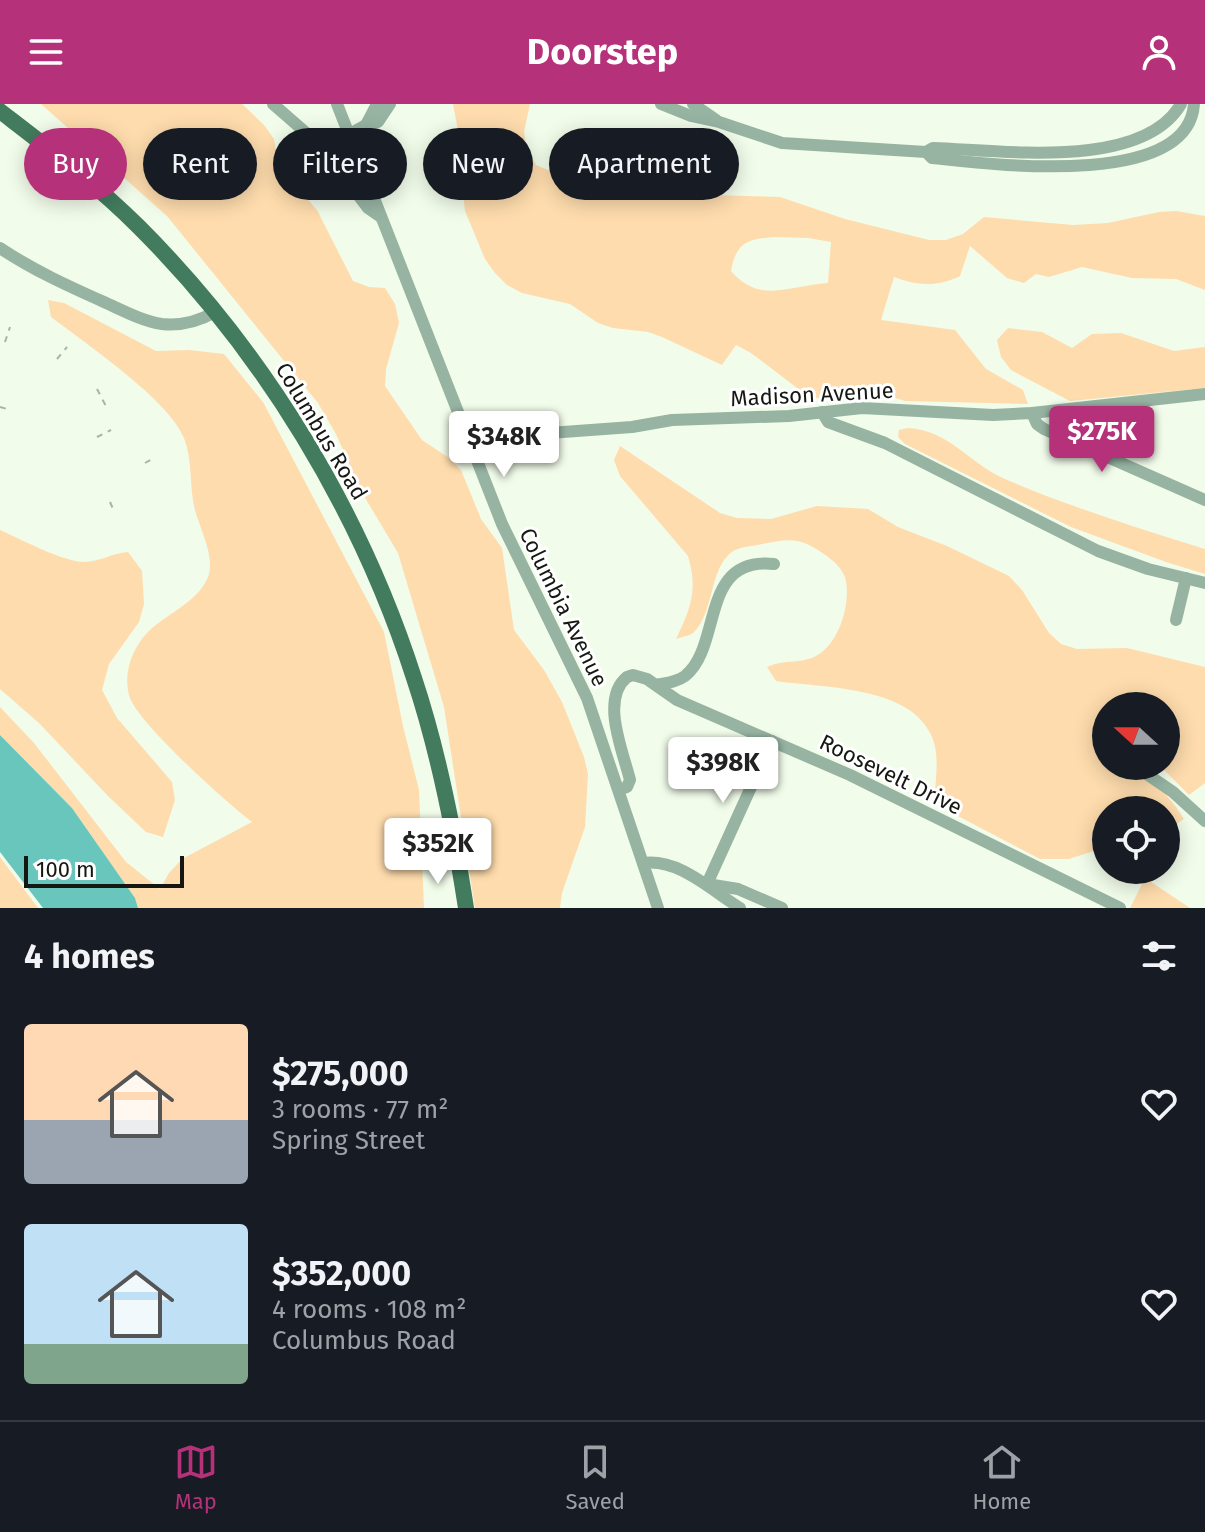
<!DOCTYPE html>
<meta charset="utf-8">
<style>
body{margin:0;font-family:"Fira Sans",sans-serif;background:#242831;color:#f1f3f6;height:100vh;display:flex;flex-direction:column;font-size:30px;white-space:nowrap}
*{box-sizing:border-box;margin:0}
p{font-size:26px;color:#9ea1a6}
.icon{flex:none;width:44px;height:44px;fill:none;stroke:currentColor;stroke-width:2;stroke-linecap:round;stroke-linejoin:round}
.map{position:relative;height:804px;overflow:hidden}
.side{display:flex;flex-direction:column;background:#171b24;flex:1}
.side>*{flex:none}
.banner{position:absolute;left:24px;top:24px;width:800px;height:72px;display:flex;gap:16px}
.needle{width:52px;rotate:291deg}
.fabs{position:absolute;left:1092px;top:588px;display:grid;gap:16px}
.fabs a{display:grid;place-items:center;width:88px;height:88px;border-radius:50%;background:#171b24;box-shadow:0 4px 20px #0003;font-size:40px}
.scale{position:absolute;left:24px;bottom:20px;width:160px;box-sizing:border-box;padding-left:8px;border:4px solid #151812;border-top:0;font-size:22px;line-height:28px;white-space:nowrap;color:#151812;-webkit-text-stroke:6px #fff;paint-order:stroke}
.price{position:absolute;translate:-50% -68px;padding:0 18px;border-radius:8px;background:#fff;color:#222;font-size:26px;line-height:52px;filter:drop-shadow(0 2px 4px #0008)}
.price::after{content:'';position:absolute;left:50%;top:48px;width:24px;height:18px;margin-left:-12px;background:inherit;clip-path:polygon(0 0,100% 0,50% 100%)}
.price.active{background:#b53179;color:#fff}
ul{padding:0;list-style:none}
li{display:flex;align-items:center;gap:24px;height:200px;padding:0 24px}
li span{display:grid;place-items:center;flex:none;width:224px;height:160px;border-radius:8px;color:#555}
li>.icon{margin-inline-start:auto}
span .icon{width:96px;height:96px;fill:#fffc;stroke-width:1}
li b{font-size:34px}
h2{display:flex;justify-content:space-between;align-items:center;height:96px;padding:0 24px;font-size:34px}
.pill{padding:0 28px;border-radius:36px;background:#171b24;box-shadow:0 4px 20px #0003;font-size:28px;line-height:72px}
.pill.active{background:#b53179;color:#fff}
header{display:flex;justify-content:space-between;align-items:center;height:104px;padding:0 24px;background:#b53179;color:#fff;font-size:36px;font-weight:700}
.tab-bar{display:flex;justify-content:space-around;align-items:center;height:112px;border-top:2px solid #363941;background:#171b24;font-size:22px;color:#9ea1a6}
.tab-bar a{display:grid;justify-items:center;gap:4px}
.tab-bar .active{color:#b53179}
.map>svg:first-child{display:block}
</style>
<header><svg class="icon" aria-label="menu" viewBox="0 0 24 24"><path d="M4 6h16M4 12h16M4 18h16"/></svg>Doorstep<svg class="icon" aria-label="person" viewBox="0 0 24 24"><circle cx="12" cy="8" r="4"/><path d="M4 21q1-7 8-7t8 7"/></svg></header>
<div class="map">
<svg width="1205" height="804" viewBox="0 0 1205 804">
<rect width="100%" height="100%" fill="#f2fcea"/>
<g fill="#fedcad" fill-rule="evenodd">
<path d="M41,0h201l22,21 10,14 3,17 7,16 33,38 36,71 16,6 16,1 10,16 4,19 -13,46 -1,17 37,54 27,18 12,12 20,49 21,29 12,82 30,40 18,32 22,55 4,17 -3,53 -23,66 -2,15h-85l-31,-201 -46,-154 -37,-62 -25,-57 -18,-31 -151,-187z"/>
<path d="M453,0h77l-6,28 3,17 9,16 31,13 34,8 73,8 106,3 65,22 84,21h17l17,-6 21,-17 89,8 35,-2 51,-11 17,-1 29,5v74l-29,-11 -44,-1 -50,-11 -33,10 -13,-3 -12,9 -17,-5 -37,-32 -10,30c-22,11 -43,10 -66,1l-13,43 74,10 31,39 37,21 5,14 -123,-3 -37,-12 -30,11 -17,-1 -16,-5 -54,-41 -15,-8 -14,20 -60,-28 -14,-5 -35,-4 -15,-5 -28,-19 -48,-11 -15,-8 -12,-12 -10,-14 -20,-48 -4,-36 2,-18zM776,133l32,1 23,4 -3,41c-38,2 -68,22 -97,-12 5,-29 17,-32 45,-34z"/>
<path d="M48,196l16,3 92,48 33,-1 35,4 39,48 121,230 19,94 16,64 5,118h-286l-3,-10 -63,-90 -72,-73v-28l34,36 92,119 34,27 9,-16 13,-14 70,-37c-25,-19 -112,-97 -122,-124 -8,-23 2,-50 18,-66 19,-19 53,-31 61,-58 5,-20 -9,-45 -14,-64 -6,-23 -2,-49 -11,-72 -15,-38 -99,-95 -133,-121z"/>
<path d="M1008,224l34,4 30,16 20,-14 29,-1 53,18 31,-4v41l-135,13 -59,-31 -10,-13 -4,-17z"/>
<path d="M908,324c41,2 62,36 97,51 65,28 133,49 200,70v25l-39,-12 -95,-35 -166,-83 -7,-7 1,-7z"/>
<path d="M620,342l100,67 17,5 34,1 46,-13 51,3 30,18 49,19 62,30 13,14 27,43 12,11 16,5 50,-1 78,19v116l-16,12 -29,-29h6v-60h-60v15l-8,22 8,8v15h15c8,8 13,7 22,11 16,7 32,27 41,42l-18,12v-21h-60v37l-37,12h-29l-105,-55c-1,-22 6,-46 -3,-67 -21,-52 -111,-49 -156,-56l-9,-14c18,-8 31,-3 47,-10 25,-11 38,-55 31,-80 -5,-14 -23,-25 -36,-32 -16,-8 -30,-4 -47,-1 -8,2 -23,3 -29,7 -25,18 -18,62 -40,82 -4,3 -12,4 -17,6 15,-31 22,-49 12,-83l-68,-80 -6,-16z"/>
<path d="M0,426c20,9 64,32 84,32 16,0 28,-9 44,-10l14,19 2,33 -5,18 -30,42 -7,26 15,28 55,64 3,18 -12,37 -17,-5 -38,-36 -69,-73 -39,-34z"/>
<path d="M0,753l38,51h-38z"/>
<path d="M1145,774l45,30h-60z"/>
</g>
<path fill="#69c6bd" d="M0,631l72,73 63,90 3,10h-95l-43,-56z"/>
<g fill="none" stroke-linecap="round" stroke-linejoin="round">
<g stroke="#acb3a5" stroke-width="2" stroke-dasharray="6 6" stroke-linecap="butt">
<path d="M5,238l5,-15"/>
<path d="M57,255l10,-12"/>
<path d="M97,285l11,21"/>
<path d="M0,303l7,2"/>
<path d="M97,333l14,-7"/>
<path d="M145,359l9,-5"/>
<path d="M110,398l4,9"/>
</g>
<g stroke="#97b4a3" stroke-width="12">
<path d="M273,0l47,41 48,63 13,9"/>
<path d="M337,0l165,420 85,174 71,210"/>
<path d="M661,0l30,12 28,6 63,21 144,9 6,6c56,6 256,32 262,-54"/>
<path d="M693,0l23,16"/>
<path d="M366,21l11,-21"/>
<path d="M348,31l18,-10 12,-3 12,-18"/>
<path d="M926,48l7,-4c67,2 209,23 248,-44"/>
<path d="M0,144c33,22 68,38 104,54 18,8 38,19 58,22 18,2 37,-3 53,-12"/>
<path d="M822,308l6,10 57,21 213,108 50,18 57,14"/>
<path d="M1032,309l5,11 7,5 161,71"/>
<path d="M470,339l11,-5 151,-11 40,-7 117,-4 73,-8 131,7 39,-2 173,-19"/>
<path d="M1176,516l10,-42"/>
<path d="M656,581c10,-2 21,-3 29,-9 38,-30 14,-120 89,-112"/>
<path d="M1135,662l38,26 32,29"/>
<path d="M619,686l8,-3 3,-7c-7,-29 -30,-81 -3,-103l6,-2 14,4 30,21 173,75 270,133"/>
<path d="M643,759c36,-5 68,27 97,45"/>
<path d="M707,780l65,-143"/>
<path d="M707,780l31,5 44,19"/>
</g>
<path stroke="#427b5d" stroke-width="16" d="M0,7c48,37 96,73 139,116 125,125 221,283 275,451 25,75 40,152 52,230"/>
</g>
<g text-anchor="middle" stroke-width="6" stroke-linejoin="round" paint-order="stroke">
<g font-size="22" fill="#151812" stroke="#fff">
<text transform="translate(812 290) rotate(-3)" y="8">Madison Avenue</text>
<text transform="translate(322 327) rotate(59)" y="8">Columbus Road</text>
<text transform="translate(564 503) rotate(64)" y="8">Columbia Avenue</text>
<text transform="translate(891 670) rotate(26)" y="8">Roosevelt Drive</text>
</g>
</g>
</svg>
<div class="fabs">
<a><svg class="needle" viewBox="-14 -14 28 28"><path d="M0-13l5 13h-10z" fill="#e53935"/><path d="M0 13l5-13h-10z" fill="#9ea1a6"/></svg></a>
<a><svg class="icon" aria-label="locate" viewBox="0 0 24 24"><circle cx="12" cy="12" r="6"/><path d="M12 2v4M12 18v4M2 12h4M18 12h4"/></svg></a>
</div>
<div class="scale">100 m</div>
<b class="price active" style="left:1102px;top:370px">$275K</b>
<b class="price" style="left:504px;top:375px">$348K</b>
<b class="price" style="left:723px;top:701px">$398K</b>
<b class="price" style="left:438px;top:782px">$352K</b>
<div class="banner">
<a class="pill active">Buy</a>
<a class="pill">Rent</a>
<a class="pill">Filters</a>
<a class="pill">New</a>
<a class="pill">Apartment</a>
</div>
</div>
<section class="side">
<h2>4 homes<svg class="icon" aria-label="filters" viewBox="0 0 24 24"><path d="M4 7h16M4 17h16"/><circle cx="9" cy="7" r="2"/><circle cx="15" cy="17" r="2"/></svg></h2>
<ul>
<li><span style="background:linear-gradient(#ffd9b3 60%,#9aa5b1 0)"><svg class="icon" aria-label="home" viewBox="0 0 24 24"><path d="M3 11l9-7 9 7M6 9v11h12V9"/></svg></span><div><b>$275,000</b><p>3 rooms · 77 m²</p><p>Spring Street</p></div><svg class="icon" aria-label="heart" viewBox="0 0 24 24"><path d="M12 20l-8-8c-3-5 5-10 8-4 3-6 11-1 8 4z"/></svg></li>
<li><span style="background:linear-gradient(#bfe0f5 75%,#7fa58c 0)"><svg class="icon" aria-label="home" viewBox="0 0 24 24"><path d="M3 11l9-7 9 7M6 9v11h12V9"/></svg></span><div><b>$352,000</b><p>4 rooms · 108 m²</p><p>Columbus Road</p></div><svg class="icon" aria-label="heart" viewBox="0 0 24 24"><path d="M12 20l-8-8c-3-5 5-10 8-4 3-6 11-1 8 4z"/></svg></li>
</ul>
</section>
<nav class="tab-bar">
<a class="active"><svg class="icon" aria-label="map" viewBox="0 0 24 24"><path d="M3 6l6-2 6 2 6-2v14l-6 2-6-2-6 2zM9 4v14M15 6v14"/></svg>Map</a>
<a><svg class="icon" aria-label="saved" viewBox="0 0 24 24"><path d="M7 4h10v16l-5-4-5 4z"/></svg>Saved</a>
<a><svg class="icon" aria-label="home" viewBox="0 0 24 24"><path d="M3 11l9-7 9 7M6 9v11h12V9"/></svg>Home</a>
</nav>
